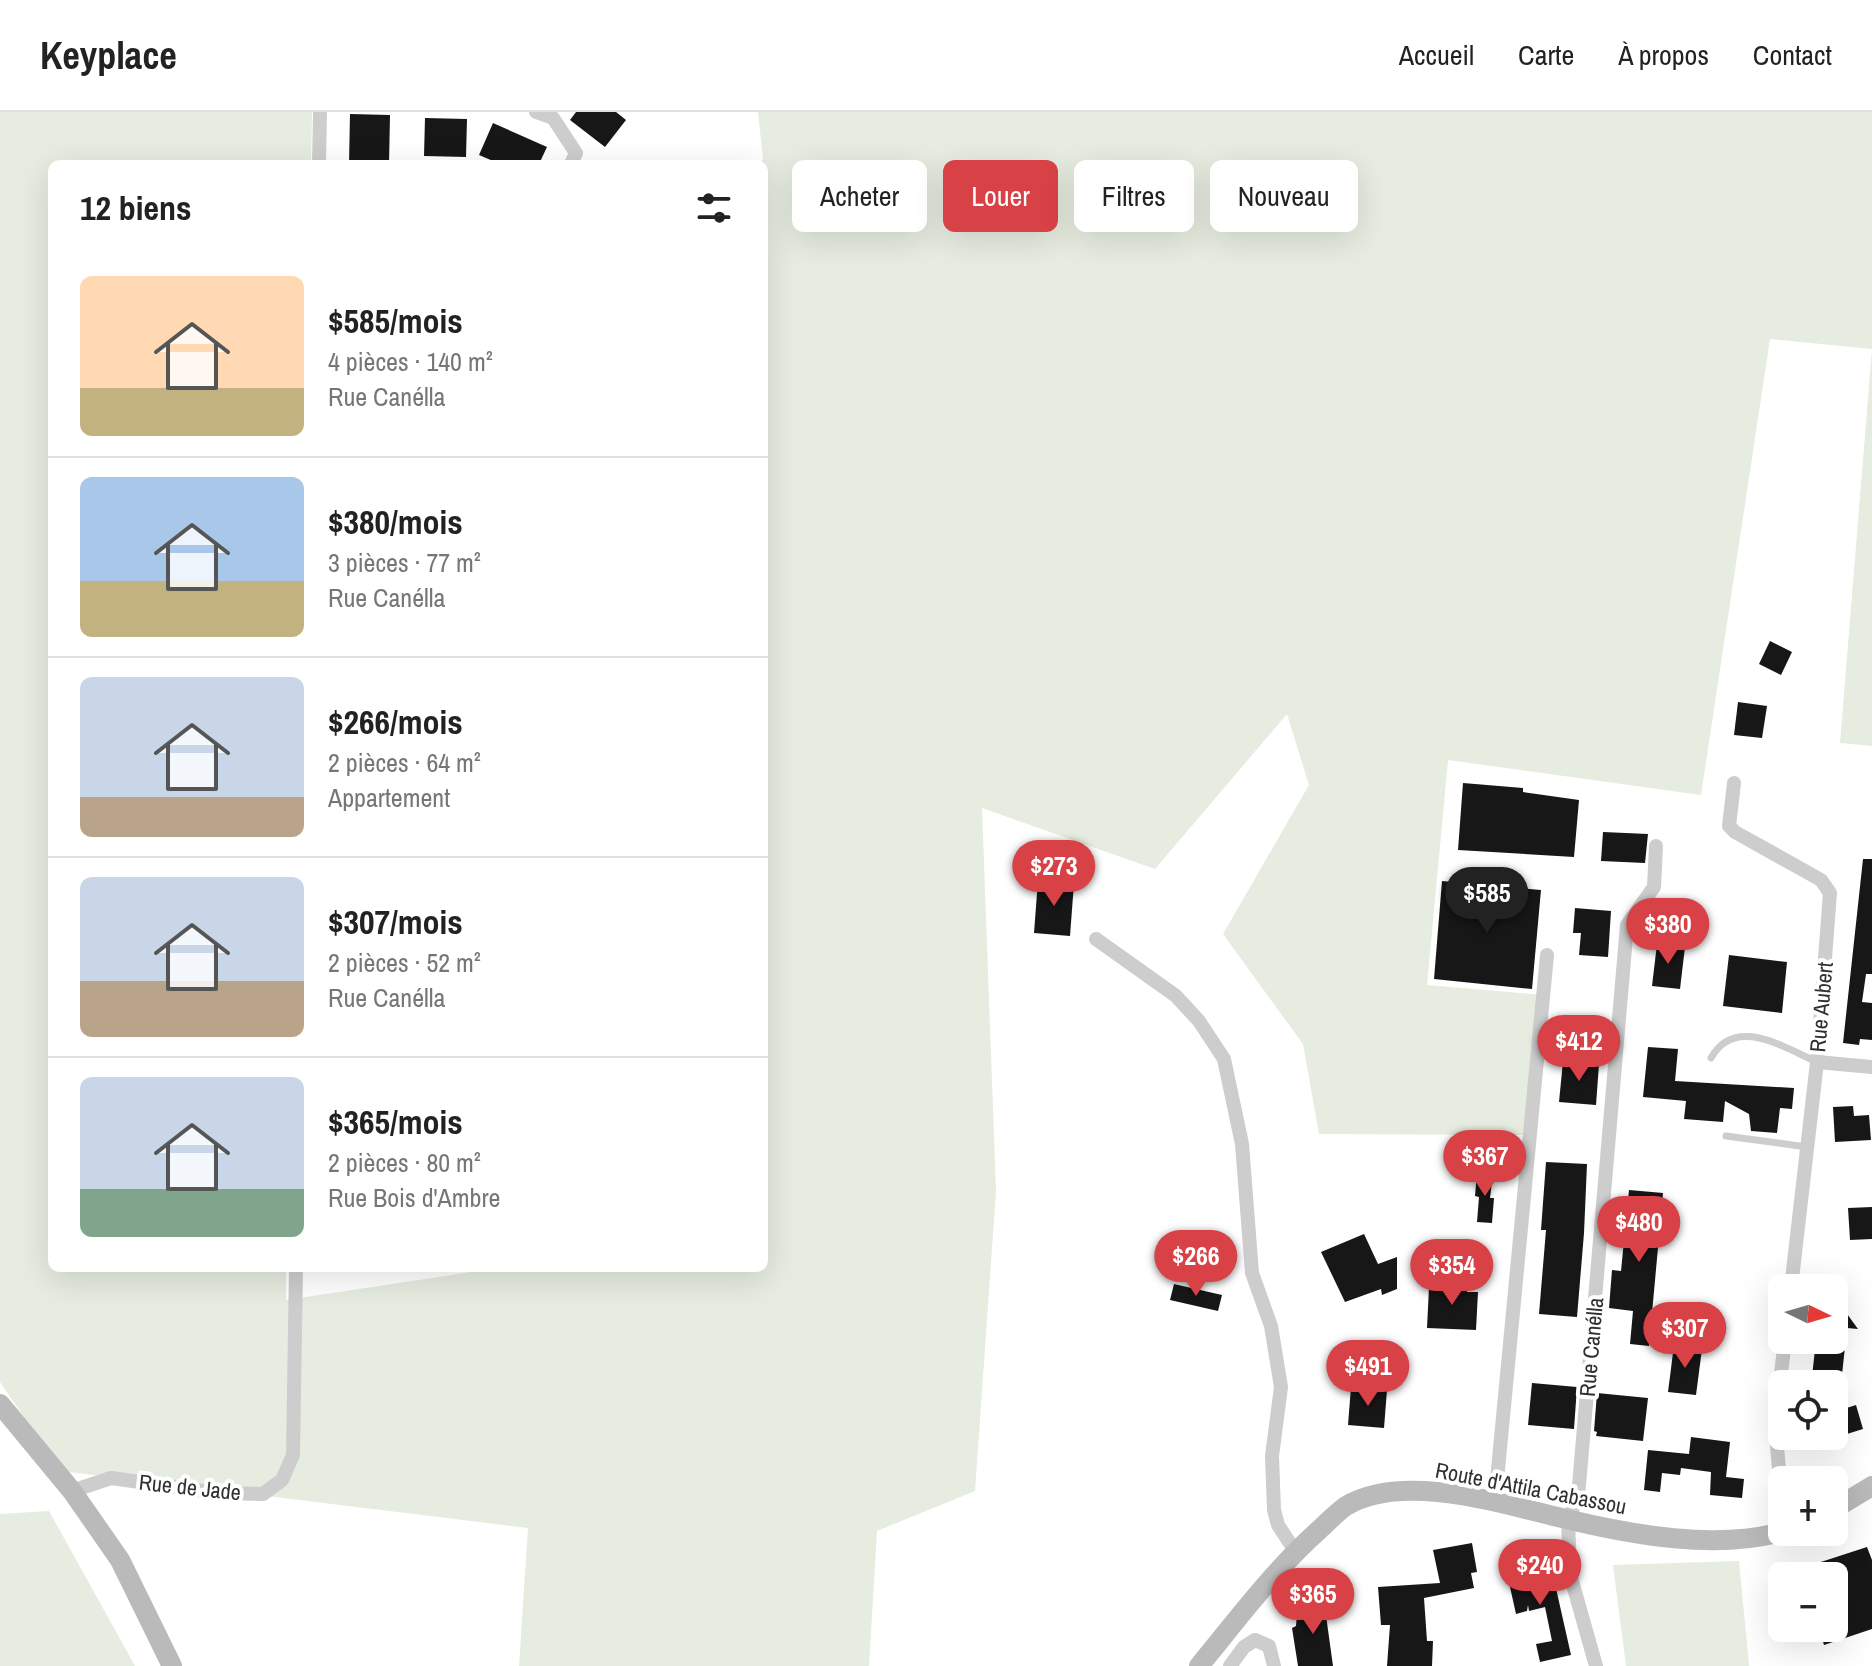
<!DOCTYPE html>
<html lang="fr">
<meta charset="utf-8">
<style>
body{margin:0;font-family:"Archivo Narrow",sans-serif;background:#f6f6f6;color:#222;height:100vh;display:flex;flex-direction:column;font-size:30px;white-space:nowrap}
*{box-sizing:border-box;margin:0}
p{font-size:26px;color:#767676}
.icon{flex:none;width:44px;height:44px;fill:none;stroke:currentColor;stroke-width:2;stroke-linecap:round;stroke-linejoin:round}
.map{position:relative;flex:1;overflow:hidden}
.details{position:absolute;left:48px;top:48px;width:720px;height:1112px;display:flex;flex-direction:column;background:#fff;border-radius:12px;box-shadow:0 8px 32px #0002}
.details>*{flex:none}
.hud{position:absolute;left:792px;top:48px;width:760px;height:72px;display:flex;gap:16px}
.needle{width:52px;rotate:95deg}
.fabs{position:absolute;left:1768px;top:1162px;display:grid;gap:16px}
.fabs a{display:grid;place-items:center;width:80px;height:80px;border-radius:12px;background:#fff;box-shadow:0 8px 32px #0002;font-size:40px}
.price{position:absolute;translate:-50% -68px;padding:0 18px;border-radius:28px;background:#d84145;color:#fff;font-size:26px;line-height:52px;filter:drop-shadow(0 2px 4px #0008)}
.price::after{content:'';position:absolute;left:50%;top:48px;width:24px;height:18px;margin-left:-12px;background:inherit;clip-path:polygon(0 0,100% 0,50% 100%)}
.price.on{background:#222;color:#fff}
ul{padding:0;list-style:none}
li{display:flex;align-items:center;gap:24px;height:200px;padding:0 32px}
li+li{border-top:2px solid #e0e0e0}
li span{display:grid;place-items:center;flex:none;width:224px;height:160px;border-radius:12px;color:#555}
li>.icon{margin-inline-start:auto}
span .icon{width:96px;height:96px;fill:#fffc;stroke-width:1}
li b{font-size:34px}
h2{display:flex;justify-content:space-between;align-items:center;height:96px;padding:0 32px;font-size:34px}
.pill{padding:0 28px;border-radius:12px;background:#fff;box-shadow:0 8px 32px #0002;font-size:28px;line-height:72px}
.pill.on{background:#d84145;color:#fff}
header{display:flex;align-items:center;gap:48px;box-sizing:border-box;height:112px;padding:0 40px;background:#fff;border-bottom:2px solid #e0e0e0}
header strong{font-size:38px}
nav{display:flex;gap:44px;margin-inline-start:auto;font-size:28px}
.map>svg:first-child{display:block}
</style>
<header>
<strong>Keyplace</strong>
<nav><a>Accueil</a><a>Carte</a><a>À propos</a><a>Contact</a></nav>
</header>
<div class="map">
<svg width="1872" height="1554" viewBox="0 0 1872 1554">
<rect width="100%" height="100%" fill="#fff"/>
<g fill="#e6ecdf">
<path d="M0,0h312l-1,52h-259v1104h234v32l212,-32h266v-1104h-4l3,-5 -5,-47h1114v634l-32,-3 32,-394 -102,-10 -69,456 -253,-35 -21,225 117,10 -17,140 -208,-1 -16,-90 -80,-110 86,-149 -22,-71 -132,155 -173,-61 14,383 -21,300 -98,40 -8,135h-350l9,-138 -459,-56 -43,-52 -26,-38z"/>
<path d="M49,1399l86,155h-135v-152z"/>
<path d="M1739,1449l10,105h-123l-13,-101z"/>
</g>
<g fill="#171717">
<path d="M576,0h40l10,8 -21,27 -35,-27z"/>
<path d="M350,2l40,1 -1,49h-40z"/>
<path d="M425,6l42,1 -1,38 -42,-1z"/>
<path d="M493,11l54,24 -8,17h-39l-21,-9z"/>
<path d="M1770,529l22,11 -11,23 -22,-11z"/>
<path d="M1738,590l29,4 -5,32 -28,-3z"/>
<path d="M1463,671l60,5v4l56,8 -5,57 -116,-7z"/>
<path d="M1603,720l45,2 -3,29 -44,-2z"/>
<path d="M1863,747h9v115h-6l-4,28 10,1v37l-12,-1 -1,6 -16,-2z"/>
<path d="M1038,768l36,3 -4,53 -36,-3z"/>
<path d="M1442,769l99,9 -9,99 -98,-10z"/>
<path d="M1575,796l36,3 -3,46 -29,-2 2,-22h-8z"/>
<path d="M1657,832l28,3 -5,42 -28,-3z"/>
<path d="M1729,843l58,7 -5,51 -59,-7z"/>
<path d="M1648,935l30,2 -3,32 119,7 -2,21 -12,-1 -3,25 -26,-2 -2,-17 -24,-13 -2,21 -39,-3 2,-18 -43,-4z"/>
<path d="M1563,949l36,3 -3,41 -37,-3z"/>
<path d="M1853,994l1,10 15,-1 2,25 -36,2 -2,-35z"/>
<path d="M1546,1050l41,2 -3,69 -7,84 -38,-3 7,-84h-5z"/>
<path d="M1477,1061l16,1 -3,24h4l-2,25 -15,-1 2,-25 -4,-1z"/>
<path d="M1629,1078l34,3 -14,153 -19,-2 3,-33 -24,-3 3,-38 9,1z"/>
<path d="M1872,1095v32l-22,1 -2,-32z"/>
<path d="M1364,1122l14,30 19,-7v32l-15,6 -1,-6 -36,13 -24,-50z"/>
<path d="M1437,1171l31,2 -1,7h11l-2,38 -49,-2 2,-41h7z"/>
<path d="M1174,1172l48,11 -4,16 -48,-11z"/>
<path d="M1834,1184l24,33 -11,-1 -6,56h-19l1,-6 -11,-1 4,-37h18z"/>
<path d="M1674,1233l28,4 -6,46 -28,-3z"/>
<path d="M1532,1271l45,4 -3,42 -46,-4z"/>
<path d="M1351,1275l36,3 -3,38 -36,-3z"/>
<path d="M1597,1281l51,5 -5,43 -47,-5 1,-4 -3,-1z"/>
<path d="M1856,1293l7,24 -29,9v-26z"/>
<path d="M1691,1325l39,5 -4,35 18,2 -2,19 -32,-3 1,-23 -30,-4 -1,7 -18,-2 -2,19 -16,-2 4,-40 41,4z"/>
<path d="M1472,1431l5,29 -6,1 3,15 -50,10 3,43h6l-1,25h-45l3,-41h-9l-3,-38 62,-4 -7,-33z"/>
<path d="M1867,1435l5,13v69l-48,16 -5,-17h15v-52h-47v-3z"/>
<path d="M1534,1450l4,16 15,-3 18,80 -31,7 -4,-18 16,-3 -7,-34 -16,4 -1,-6 -1,6 -11,3 -10,-45z"/>
<path d="M1303,1489h21l9,65h-35l-6,-38 4,-2 1,-13h6z"/>
</g>
<g fill="none" stroke-linecap="round" stroke-linejoin="round">
<g stroke="#cdcdcd" stroke-width="7">
<path d="M1711,946c24,-43 72,-11 106,4"/>
<path d="M1726,1024l81,11"/>
</g>
<g stroke="#cdcdcd" stroke-width="14">
<path d="M536,0l17,6 23,35 -5,11"/>
<path d="M319,52l1,-52"/>
<path d="M1734,671l-5,43 6,6 86,48 9,13 -13,169 -26,226"/>
<path d="M1096,827l80,57 23,25 25,38 18,85 10,129 19,53 10,61 -9,69 2,54 4,15 17,26"/>
<path d="M1817,950l55,5"/>
<path d="M72,1379l39,-13 107,15 45,1 19,-14 11,-25 3,-187"/>
<path d="M1495,1389l52,-546"/>
<path d="M1782,1391l-7,-79 10,-84"/>
<path d="M1230,1554l14,-19 11,-7 14,6 5,20"/>
<path d="M1596,1554l-26,-92 -2,-54 10,-23 49,-572 27,-38 2,-41"/>
</g>
<g stroke="#bababa" stroke-width="20">
<path d="M0,1292l72,87 48,69 52,106"/>
<path d="M1834,1397l38,-23"/>
<path d="M1199,1554c38,-46 75,-96 120,-136 9,-8 18,-18 27,-24 58,-35 159,-1 220,13 67,16 149,31 216,13"/>
</g>
</g>
<g text-anchor="middle" stroke-width="8" stroke-linejoin="round" paint-order="stroke">
<g font-size="22" fill="#303030" stroke="#fff">
<text transform="translate(1821 895) rotate(-85)" y="8">Rue Aubert</text>
<text transform="translate(1591 1235) rotate(-85)" y="8">Rue Canélla</text>
<text transform="translate(190 1375) rotate(6)" y="8">Rue de Jade</text>
<text transform="translate(1531 1376) rotate(11)" y="8">Route d'Attila Cabassou</text>
</g>
</g>
</svg>
<div class="fabs">
<a><svg class="needle" viewBox="-14 -14 28 28"><path d="M0-13l5 13h-10z" fill="#e53935"/><path d="M0 13l5-13h-10z" fill="#767676"/></svg></a>
<a><svg class="icon" aria-label="locate" viewBox="0 0 24 24"><circle cx="12" cy="12" r="6"/><path d="M12 2v4M12 18v4M2 12h4M18 12h4"/></svg></a>
<a>+</a>
<a>−</a>
</div>
<b class="price" style="left:1054px;top:796px">$273</b>
<b class="price on" style="left:1487px;top:823px">$585</b>
<b class="price" style="left:1668px;top:854px">$380</b>
<b class="price" style="left:1579px;top:971px">$412</b>
<b class="price" style="left:1485px;top:1086px">$367</b>
<b class="price" style="left:1639px;top:1152px">$480</b>
<b class="price" style="left:1196px;top:1186px">$266</b>
<b class="price" style="left:1452px;top:1195px">$354</b>
<b class="price" style="left:1685px;top:1258px">$307</b>
<b class="price" style="left:1368px;top:1296px">$491</b>
<b class="price" style="left:1540px;top:1495px">$240</b>
<b class="price" style="left:1313px;top:1524px">$365</b>
<div class="hud">
<a class="pill">Acheter</a>
<a class="pill on">Louer</a>
<a class="pill">Filtres</a>
<a class="pill">Nouveau</a>
</div>
<section class="details">
<h2>12 biens<svg class="icon" aria-label="filters" viewBox="0 0 24 24"><path d="M4 7h16M4 17h16"/><circle cx="9" cy="7" r="2"/><circle cx="15" cy="17" r="2"/></svg></h2>
<ul>
<li><span style="background:linear-gradient(#ffd9b3 70%,#c2b280 0)"><svg class="icon" aria-label="home" viewBox="0 0 24 24"><path d="M3 11l9-7 9 7M6 9v11h12V9"/></svg></span><div><b>$585/mois</b><p>4 pièces · 140 m²</p><p>Rue Canélla</p></div></li>
<li><span style="background:linear-gradient(#a9c7e8 65%,#c2b280 0)"><svg class="icon" aria-label="home" viewBox="0 0 24 24"><path d="M3 11l9-7 9 7M6 9v11h12V9"/></svg></span><div><b>$380/mois</b><p>3 pièces · 77 m²</p><p>Rue Canélla</p></div></li>
<li><span style="background:linear-gradient(#c9d6e8 75%,#b9a48a 0)"><svg class="icon" aria-label="home" viewBox="0 0 24 24"><path d="M3 11l9-7 9 7M6 9v11h12V9"/></svg></span><div><b>$266/mois</b><p>2 pièces · 64 m²</p><p>Appartement</p></div></li>
<li><span style="background:linear-gradient(#c9d6e8 65%,#b9a48a 0)"><svg class="icon" aria-label="home" viewBox="0 0 24 24"><path d="M3 11l9-7 9 7M6 9v11h12V9"/></svg></span><div><b>$307/mois</b><p>2 pièces · 52 m²</p><p>Rue Canélla</p></div></li>
<li><span style="background:linear-gradient(#c9d6e8 70%,#7fa58c 0)"><svg class="icon" aria-label="home" viewBox="0 0 24 24"><path d="M3 11l9-7 9 7M6 9v11h12V9"/></svg></span><div><b>$365/mois</b><p>2 pièces · 80 m²</p><p>Rue Bois d'Ambre</p></div></li>
</ul>
</section>
</div>
